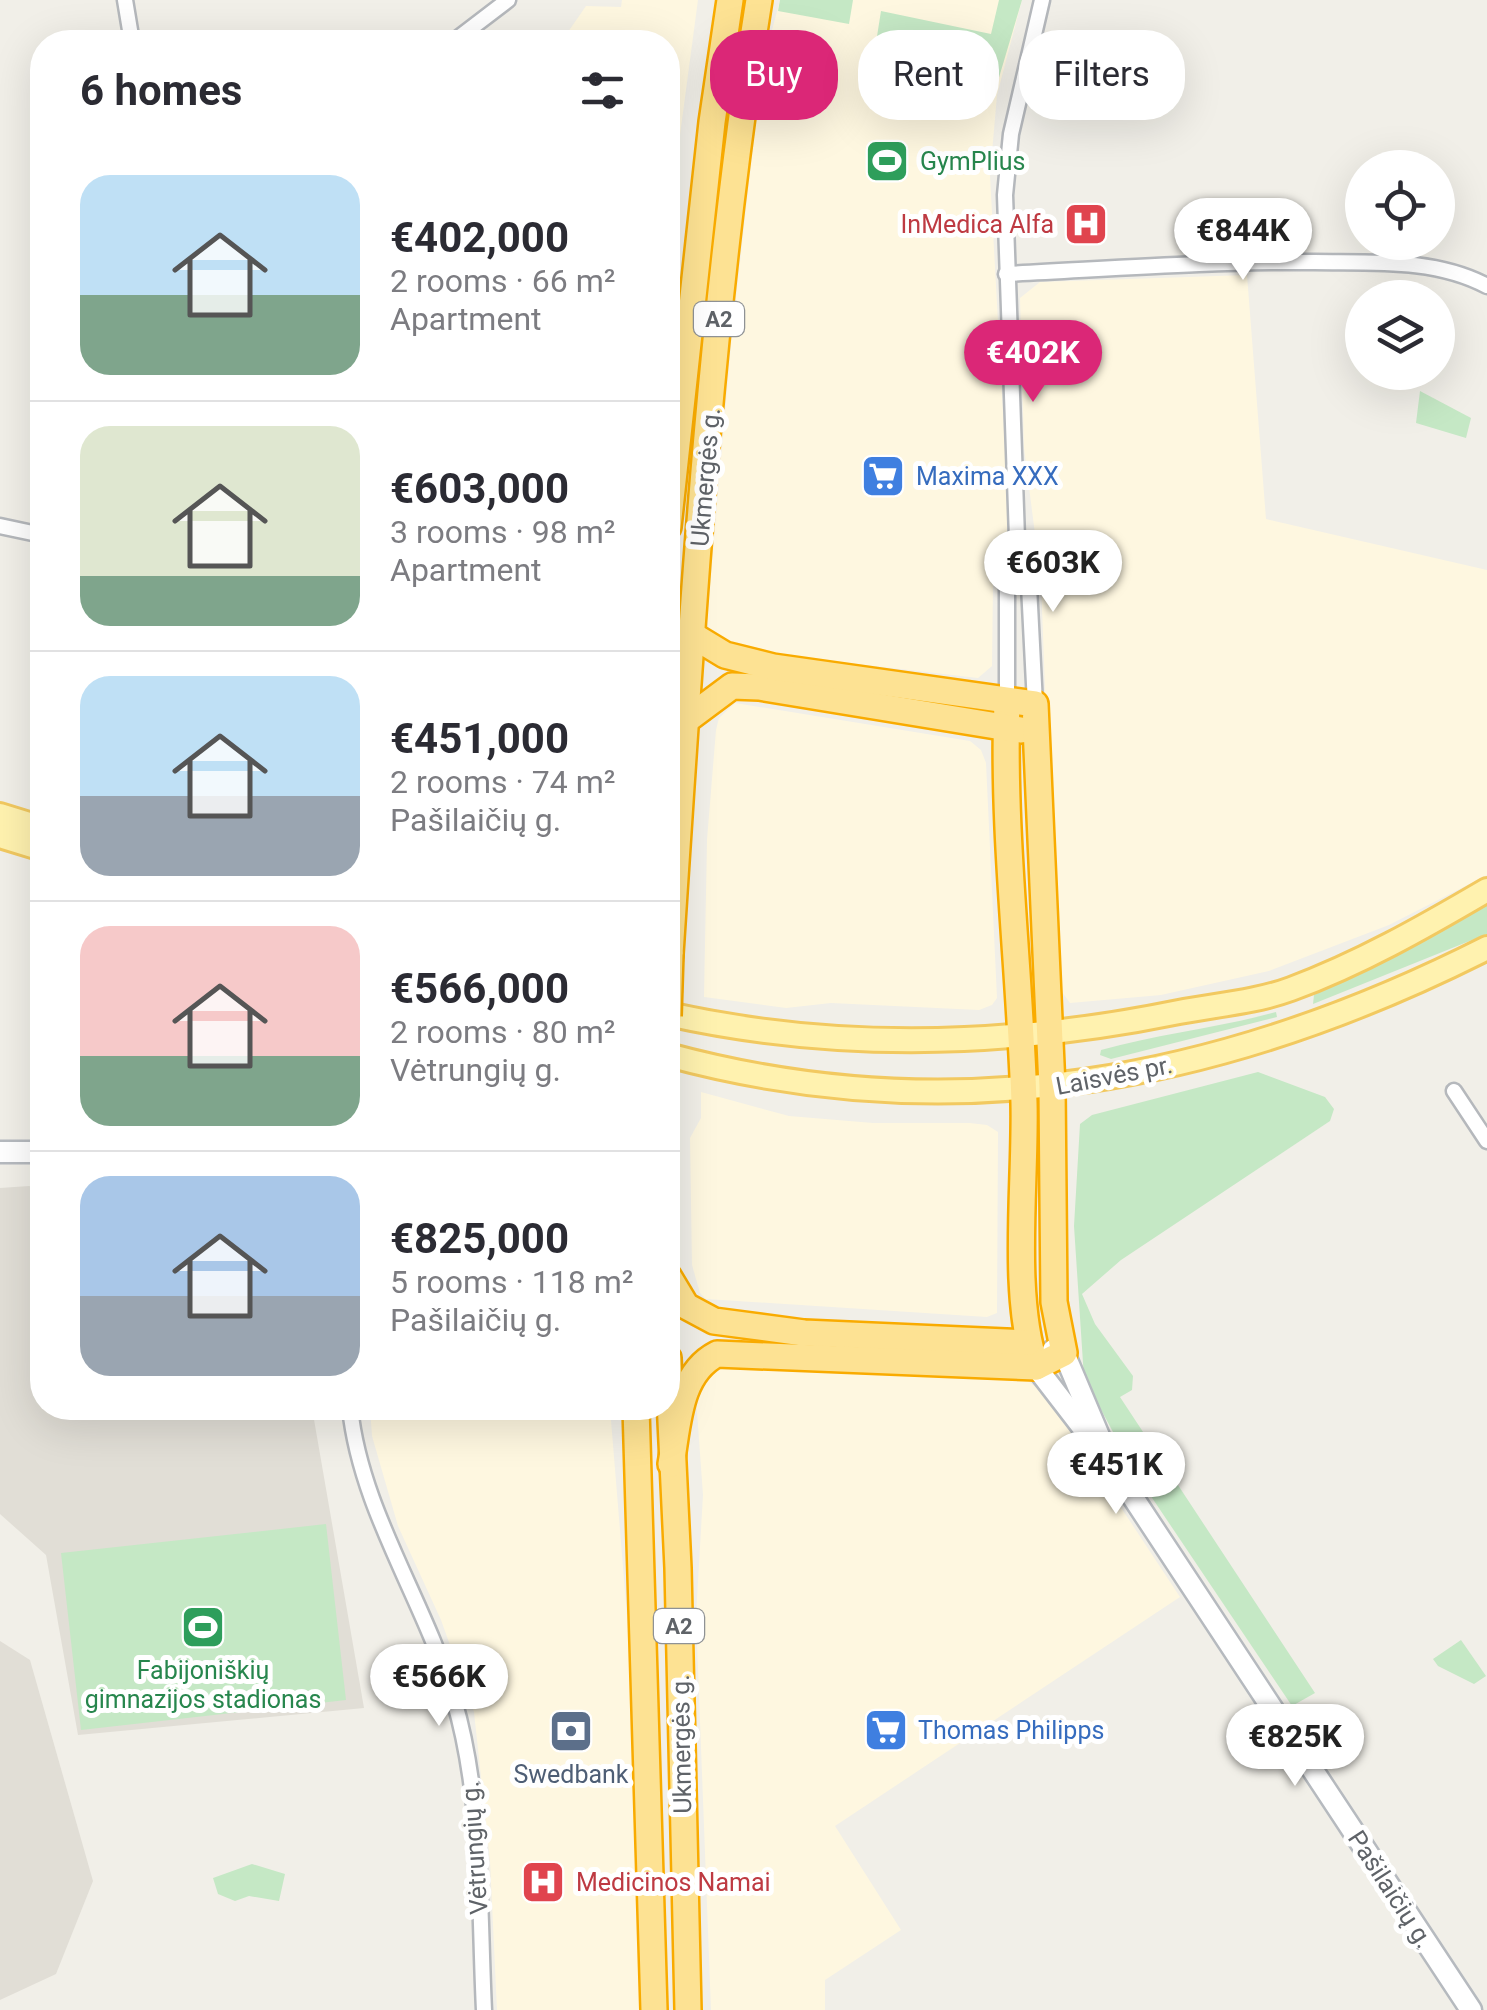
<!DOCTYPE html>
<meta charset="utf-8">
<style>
body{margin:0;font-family:Roboto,sans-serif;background:#f7f7f7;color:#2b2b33;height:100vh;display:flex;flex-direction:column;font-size:38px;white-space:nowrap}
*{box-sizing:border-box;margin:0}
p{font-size:32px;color:#7c7c81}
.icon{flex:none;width:55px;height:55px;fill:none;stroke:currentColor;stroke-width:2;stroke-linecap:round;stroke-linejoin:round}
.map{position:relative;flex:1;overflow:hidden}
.drawer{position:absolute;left:30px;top:30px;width:650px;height:1390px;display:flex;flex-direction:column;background:#fff;border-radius:40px;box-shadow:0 10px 40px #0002}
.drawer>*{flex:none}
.banner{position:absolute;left:710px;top:30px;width:625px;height:90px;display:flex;gap:20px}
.tools{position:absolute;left:1345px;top:150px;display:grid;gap:20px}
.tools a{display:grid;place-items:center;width:110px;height:110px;border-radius:50%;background:#fff;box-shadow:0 10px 40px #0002;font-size:50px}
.price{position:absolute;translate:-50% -85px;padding:0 22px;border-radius:35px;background:#fff;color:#222;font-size:32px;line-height:65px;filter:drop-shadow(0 2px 5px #0008)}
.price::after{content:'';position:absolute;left:50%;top:60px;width:30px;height:22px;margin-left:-15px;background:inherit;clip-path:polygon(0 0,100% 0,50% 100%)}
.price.current{background:#db2777;color:#fff}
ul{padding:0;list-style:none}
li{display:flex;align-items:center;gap:30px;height:250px;padding:0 50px}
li+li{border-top:2px solid #e1e1e2}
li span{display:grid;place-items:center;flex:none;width:280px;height:200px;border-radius:30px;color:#555}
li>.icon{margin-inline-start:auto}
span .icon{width:120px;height:120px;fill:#fffc;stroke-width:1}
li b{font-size:42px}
h2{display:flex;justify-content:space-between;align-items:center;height:120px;padding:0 50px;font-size:42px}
.pill{padding:0 35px;border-radius:40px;background:#fff;box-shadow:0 10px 40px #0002;font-size:35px;line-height:90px}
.pill.current{background:#db2777;color:#fff}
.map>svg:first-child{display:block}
</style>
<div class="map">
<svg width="1487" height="2010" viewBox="0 0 1487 2010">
<rect width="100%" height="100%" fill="#f1efe8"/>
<g fill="#fef7e0">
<path d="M622,0h76l-30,225v-183h-107l25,-36 35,1z"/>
<path d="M780,0h242l-25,95 -7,81 19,347 -16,60 -1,83 -14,12 -215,-25 -41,-7 -11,-9 -4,-16 25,-288 30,-265z"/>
<path d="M1247,275l19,244 221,51v305l-98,50 -120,46 -108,24 -91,8 -14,-19 -15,-403 -17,-133 -4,-150 20,-16z"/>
<path d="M735,703l235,38 11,9 5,13 11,235 -5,7 -13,5 -148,-7 -45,5 -82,-11 3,-157 9,-110 3,-12z"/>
<path d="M701,1092l88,24 84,7h97l17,2 11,7 -1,181 -10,4 -281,-18 -6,-6 -8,-28 -2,-127 11,-20z"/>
<path d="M722,1364l294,13 12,4 20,16 132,200 -345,229 66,104 -76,50v30h-114l-15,-394 7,-121 -7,-97 6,-20z"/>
<path d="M370,1408h240l17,208 17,394h-147l-7,-149 -16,-149 -33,-92 -43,-94 -26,-90z"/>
</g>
<g fill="#e1ded6">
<path d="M29,1186l13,3v219h270l52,300 -286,27 -32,-180 -46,-41v-326z"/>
<path d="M0,1641l30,19 63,221 -37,93 -56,26z"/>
</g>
<g fill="#c5e8c5">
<path d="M780,0h73l-4,24 -71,-13z"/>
<path d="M999,0h23l-30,101 -27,-4 1,-11 -34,-2 -2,7 -52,-8 3,-32 -6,-2 6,-38 110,23z"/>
<path d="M1420,391l51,27 -5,20 -50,-15z"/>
<path d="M1487,903v31l-174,70 1,-9z"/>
<path d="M1276,1012l1,5 -166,42 -11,-4 1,-5c56,-16 117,-22 175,-38z"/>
<path d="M1258,1072l67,25 9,12 -4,12 -209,139 -39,34 13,30 38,52 -1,14 -12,7 195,296 -23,13 -158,-235 -50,-93 -10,-152 6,-102 12,-9z"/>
<path d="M326,1524l20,176 -265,30 -20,-177z"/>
<path d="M1461,1640l25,36 -12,8 -36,-18 -5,-7z"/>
<path d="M252,1864l33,10 -6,27 -30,-5 -14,5 -17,-7 -5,-16z"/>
</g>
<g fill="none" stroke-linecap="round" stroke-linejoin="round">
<g stroke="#b5b8bc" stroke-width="19">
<g id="street">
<path d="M125,0l7,42"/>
<path d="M453,42l55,-42"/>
<path d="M1006,274c103,-5 205,-13 308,-12 57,1 121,-4 173,24"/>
<path d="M0,526l42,9"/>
<path d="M1017,538l12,48 6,118"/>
<path d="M1007,701v-113l10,-50 -12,-343 6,-61 31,-134"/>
<path d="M1454,1091l33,50"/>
<path d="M350,1408c11,104 75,192 104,292 29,98 25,208 30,310"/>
</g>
</g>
<g stroke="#b6babf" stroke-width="25">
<g id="secondary">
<path d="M0,1152h42"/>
<path d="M1053,1350l11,3 35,83"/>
<path d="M1036,1367l77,100 358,543"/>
</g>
</g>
<g stroke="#f2c960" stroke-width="28">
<g id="primary">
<path d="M0,815l42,13"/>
<path d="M0,836l42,13"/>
<path d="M668,1014c171,38 340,33 511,-2 36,-7 77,-10 112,-23 68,-25 133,-62 196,-99"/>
<path d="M668,1055c287,78 556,26 819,-107"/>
</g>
</g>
<g stroke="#f9ab00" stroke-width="30">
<g id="highway">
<path d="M668,527l44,-405 18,-122"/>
<path d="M1007,701c-5,133 13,268 17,402 2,78 -13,193 12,264"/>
<path d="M685,721l47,-35 27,1 262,43"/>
<path d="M670,954c21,-318 39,-639 89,-954"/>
<path d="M668,1276l18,30 28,15 90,12 223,10"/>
<path d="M668,1358l10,210 10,442"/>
<path d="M636,1408l18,602"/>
<path d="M671,1464c7,-38 7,-90 46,-110l319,13 28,-14 -10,-51 -2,-215 -17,-383 -262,-37 -48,-12 -33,-20"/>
</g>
</g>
<use href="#street" stroke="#fff" stroke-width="14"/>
<use href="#secondary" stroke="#fff" stroke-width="20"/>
<use href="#primary" stroke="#fff2af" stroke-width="22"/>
<use href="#highway" stroke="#fde293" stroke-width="25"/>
<g stroke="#f9ab00" stroke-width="30" stroke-linecap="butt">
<path id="highway-bridge" d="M668,1016l2,-62"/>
</g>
<use href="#highway-bridge" stroke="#fde293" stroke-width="25"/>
</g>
<defs>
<g id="stadium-square" transform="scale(2.25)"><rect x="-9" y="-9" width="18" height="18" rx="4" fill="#2e9e5b" stroke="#fff"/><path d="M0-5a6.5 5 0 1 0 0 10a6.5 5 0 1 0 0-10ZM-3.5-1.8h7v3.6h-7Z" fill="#fff"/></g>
<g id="hospital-square" transform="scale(2.25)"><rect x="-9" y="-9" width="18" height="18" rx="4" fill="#e0444e" stroke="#fff"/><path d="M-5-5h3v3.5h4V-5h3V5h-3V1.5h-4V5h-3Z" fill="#fff"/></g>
<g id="supermarket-square" transform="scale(2.25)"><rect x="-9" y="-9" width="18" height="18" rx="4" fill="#3f7fe0" stroke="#fff"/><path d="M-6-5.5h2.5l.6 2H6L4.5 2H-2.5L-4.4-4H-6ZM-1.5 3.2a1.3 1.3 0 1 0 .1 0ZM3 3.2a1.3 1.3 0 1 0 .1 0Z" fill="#fff"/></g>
<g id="bank-square" transform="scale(2.25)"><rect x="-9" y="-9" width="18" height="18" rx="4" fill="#5c6f8a" stroke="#fff"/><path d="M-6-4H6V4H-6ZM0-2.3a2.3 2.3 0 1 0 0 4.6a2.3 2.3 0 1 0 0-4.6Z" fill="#fff"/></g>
</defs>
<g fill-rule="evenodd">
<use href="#stadium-square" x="887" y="161"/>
<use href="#hospital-square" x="1086" y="224"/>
<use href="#supermarket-square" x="883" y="476"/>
<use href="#stadium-square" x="203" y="1627"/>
<use href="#supermarket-square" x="886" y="1730"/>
<use href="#bank-square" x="571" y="1731"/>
<use href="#hospital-square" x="543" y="1882"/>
</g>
<g text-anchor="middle" stroke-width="10" stroke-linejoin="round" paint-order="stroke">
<g fill="#fff" stroke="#8f9295" stroke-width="2.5">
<rect x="694" y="302" width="50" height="34" rx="8"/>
<rect x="654" y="1609" width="50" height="34" rx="8"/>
</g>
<g font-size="22" font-weight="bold" fill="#5f6368">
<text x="719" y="327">A2</text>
<text x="679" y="1634">A2</text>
</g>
<g font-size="25" fill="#27864d" stroke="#fff" text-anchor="start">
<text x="920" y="170">GymPlius</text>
<text x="203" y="1679" text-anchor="middle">Fabijoniškių<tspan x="203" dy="29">gimnazijos stadionas</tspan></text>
</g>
<g font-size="25" fill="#be3a42" stroke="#fff" text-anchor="end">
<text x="1054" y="233">InMedica Alfa</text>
<text x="576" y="1891" text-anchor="start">Medicinos Namai</text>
</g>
<g font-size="25" fill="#366cbe" stroke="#fff" text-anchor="start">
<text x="916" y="485">Maxima XXX</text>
<text x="918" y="1739">Thomas Philipps</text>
</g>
<g font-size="25" fill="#5f6368" stroke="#fff">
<text transform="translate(705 477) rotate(-85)" y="9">Ukmergės g.</text>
<text transform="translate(1114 1075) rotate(-11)" y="9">Laisvės pr.</text>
<text transform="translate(681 1744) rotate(-91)" y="9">Ukmergės g.</text>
<text transform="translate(474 1848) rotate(-94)" y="9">Vėtrungių g.</text>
<text transform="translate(1391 1889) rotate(57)" y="9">Pašilaičių g.</text>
</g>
<g font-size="25" fill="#4e5e75" stroke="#fff">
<text x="571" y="1783">Swedbank</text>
</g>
</g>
</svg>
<div class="tools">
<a><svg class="icon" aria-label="locate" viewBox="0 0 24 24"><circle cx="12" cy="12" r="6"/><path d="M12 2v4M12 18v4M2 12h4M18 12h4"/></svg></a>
<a><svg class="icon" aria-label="layers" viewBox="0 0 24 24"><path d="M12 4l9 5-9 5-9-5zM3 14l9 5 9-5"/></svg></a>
</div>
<b class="price" style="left:1243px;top:283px">€844K</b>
<b class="price current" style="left:1033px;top:405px">€402K</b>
<b class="price" style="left:1053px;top:615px">€603K</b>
<b class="price" style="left:1116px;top:1517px">€451K</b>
<b class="price" style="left:439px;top:1729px">€566K</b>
<b class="price" style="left:1295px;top:1789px">€825K</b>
<div class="banner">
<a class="pill current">Buy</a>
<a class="pill">Rent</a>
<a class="pill">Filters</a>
</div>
<section class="drawer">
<h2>6 homes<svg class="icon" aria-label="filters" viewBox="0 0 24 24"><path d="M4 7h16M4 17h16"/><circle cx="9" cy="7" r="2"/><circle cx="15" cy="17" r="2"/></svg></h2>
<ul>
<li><span style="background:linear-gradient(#bfe0f5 60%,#7fa58c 0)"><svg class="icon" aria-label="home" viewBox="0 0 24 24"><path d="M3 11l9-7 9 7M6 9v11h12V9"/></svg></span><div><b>€402,000</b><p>2 rooms · 66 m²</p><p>Apartment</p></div></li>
<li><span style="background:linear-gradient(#dfe7d0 75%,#7fa58c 0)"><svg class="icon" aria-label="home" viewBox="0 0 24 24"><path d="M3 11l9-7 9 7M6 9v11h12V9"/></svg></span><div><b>€603,000</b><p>3 rooms · 98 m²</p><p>Apartment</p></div></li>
<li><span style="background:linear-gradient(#bfe0f5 60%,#9aa5b1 0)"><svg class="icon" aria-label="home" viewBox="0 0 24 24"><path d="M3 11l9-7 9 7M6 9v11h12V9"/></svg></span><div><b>€451,000</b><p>2 rooms · 74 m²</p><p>Pašilaičių g.</p></div></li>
<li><span style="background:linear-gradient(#f6c9c9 65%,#7fa58c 0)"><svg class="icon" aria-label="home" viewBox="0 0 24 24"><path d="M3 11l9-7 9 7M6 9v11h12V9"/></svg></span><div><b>€566,000</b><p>2 rooms · 80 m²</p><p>Vėtrungių g.</p></div></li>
<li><span style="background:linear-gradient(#a9c7e8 60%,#9aa5b1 0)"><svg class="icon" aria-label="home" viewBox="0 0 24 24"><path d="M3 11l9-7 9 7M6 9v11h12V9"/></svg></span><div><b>€825,000</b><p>5 rooms · 118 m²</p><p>Pašilaičių g.</p></div></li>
</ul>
</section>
</div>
